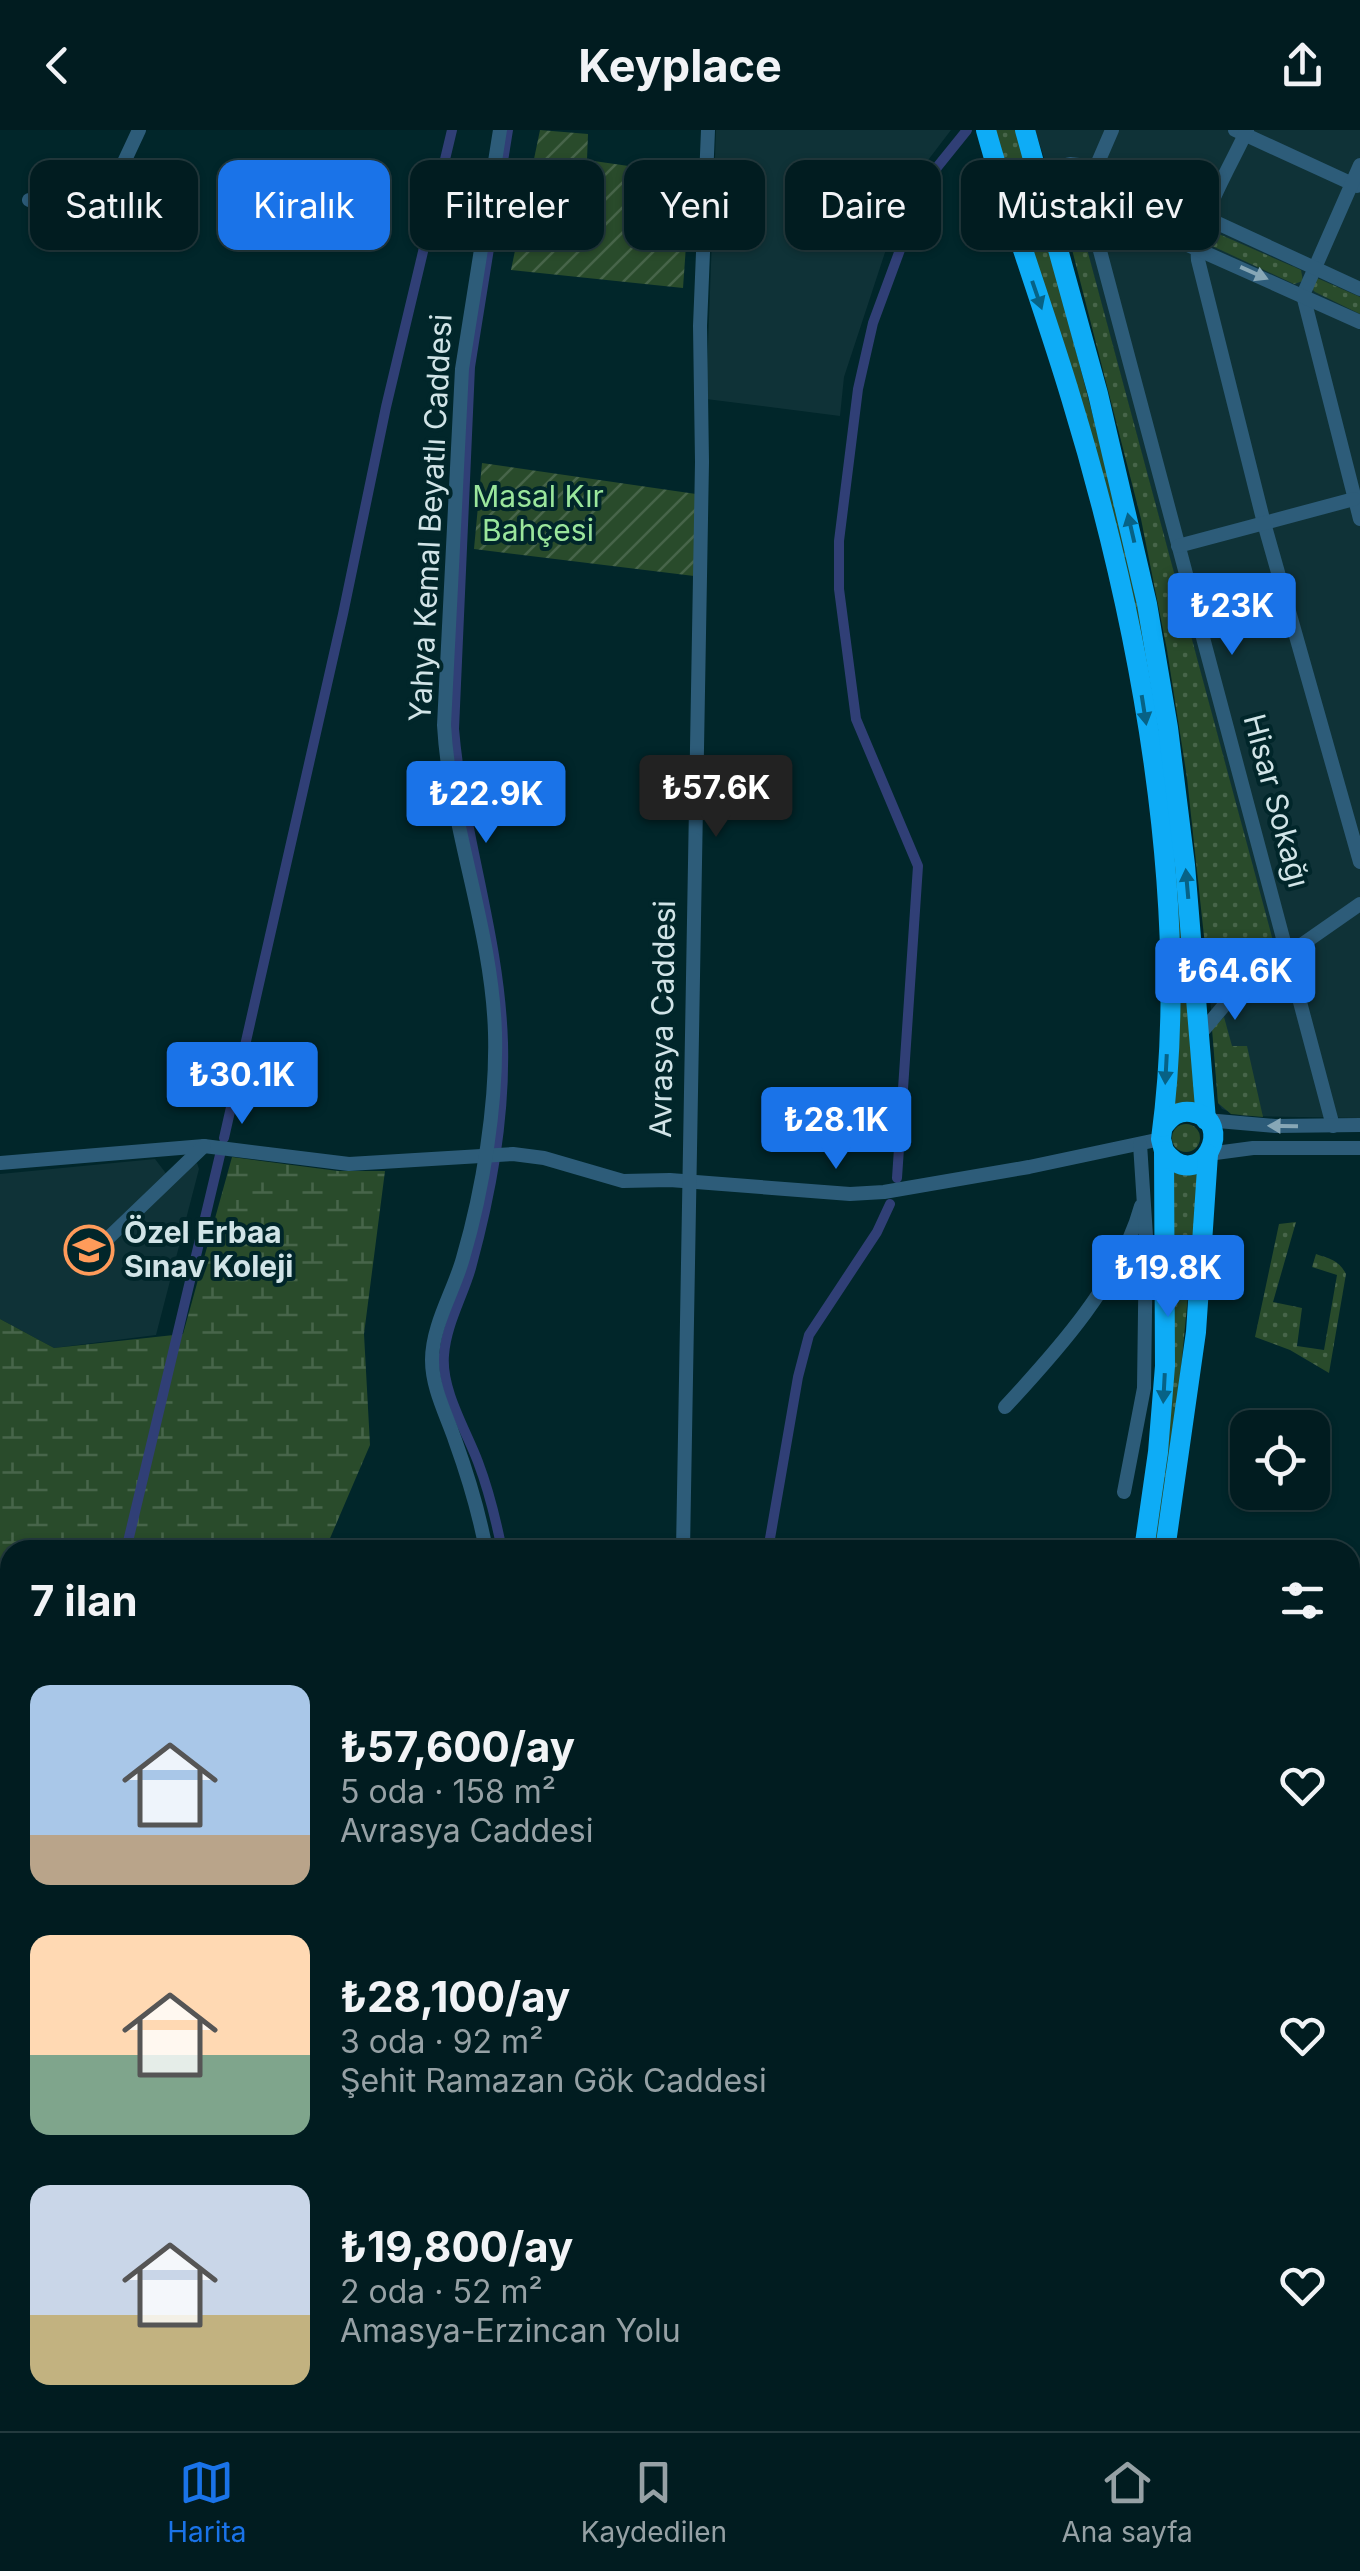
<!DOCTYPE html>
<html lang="tr">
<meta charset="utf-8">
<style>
body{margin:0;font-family:Inter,sans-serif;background:#0b2529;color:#f1f3f6;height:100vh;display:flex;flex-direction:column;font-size:38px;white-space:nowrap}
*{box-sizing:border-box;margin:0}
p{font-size:32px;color:#96a1a5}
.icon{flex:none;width:55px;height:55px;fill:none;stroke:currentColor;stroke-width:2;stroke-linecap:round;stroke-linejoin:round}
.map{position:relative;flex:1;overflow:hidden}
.details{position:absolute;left:0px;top:1410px;width:1360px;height:892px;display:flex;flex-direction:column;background:#011c20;border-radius:30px 30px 0 0;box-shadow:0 2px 8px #0004,0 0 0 2px #233a3e}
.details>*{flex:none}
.top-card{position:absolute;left:30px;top:30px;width:1300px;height:90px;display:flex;gap:20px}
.fabs{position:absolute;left:1230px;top:1280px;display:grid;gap:20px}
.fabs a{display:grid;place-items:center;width:100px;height:100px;border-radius:20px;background:#011c20;box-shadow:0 2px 8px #0004,0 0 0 2px #233a3e;font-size:50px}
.price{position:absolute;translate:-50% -85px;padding:0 22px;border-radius:10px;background:#1a73e8;color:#fff;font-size:32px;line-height:65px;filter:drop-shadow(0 2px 5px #0008)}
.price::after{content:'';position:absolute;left:50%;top:60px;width:30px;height:22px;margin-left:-15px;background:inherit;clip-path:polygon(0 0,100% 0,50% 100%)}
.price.active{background:#222;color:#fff}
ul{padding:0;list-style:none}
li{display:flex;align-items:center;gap:30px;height:250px;padding:0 30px}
li span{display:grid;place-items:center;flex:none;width:280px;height:200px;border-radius:20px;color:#555}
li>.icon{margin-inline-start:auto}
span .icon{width:120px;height:120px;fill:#fffc;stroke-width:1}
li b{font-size:42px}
h2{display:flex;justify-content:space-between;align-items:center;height:120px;padding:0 30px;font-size:42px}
.chip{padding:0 35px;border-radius:20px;background:#011c20;box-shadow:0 2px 8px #0004,0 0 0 2px #233a3e;font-size:35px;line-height:90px}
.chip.active{background:#1a73e8;color:#fff}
header{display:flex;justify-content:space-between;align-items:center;height:130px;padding:0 30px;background:#011c20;font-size:45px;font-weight:700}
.tabs{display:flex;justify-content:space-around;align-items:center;height:140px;border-top:2px solid #233a3e;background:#011c20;font-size:28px;color:#96a1a5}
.tabs a{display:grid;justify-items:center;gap:5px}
.tabs .active{color:#1a73e8}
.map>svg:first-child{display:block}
</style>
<header><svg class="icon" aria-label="back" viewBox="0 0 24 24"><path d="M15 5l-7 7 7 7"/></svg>Keyplace<svg class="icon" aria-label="share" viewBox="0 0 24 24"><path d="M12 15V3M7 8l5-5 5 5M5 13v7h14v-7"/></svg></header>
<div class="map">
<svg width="1360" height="2301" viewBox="0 0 1360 2301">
<defs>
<pattern id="grass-dots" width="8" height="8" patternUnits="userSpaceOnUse" patternTransform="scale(2.5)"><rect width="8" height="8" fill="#294b2b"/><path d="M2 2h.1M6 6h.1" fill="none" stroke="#47654a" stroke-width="1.8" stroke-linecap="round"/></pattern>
<pattern id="wetland-marsh" width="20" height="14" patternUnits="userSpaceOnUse" patternTransform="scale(2.5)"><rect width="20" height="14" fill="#294b2b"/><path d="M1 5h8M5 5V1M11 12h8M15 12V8" fill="none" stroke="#47654a"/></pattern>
<pattern id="garden-furrows" width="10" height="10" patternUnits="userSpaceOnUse" patternTransform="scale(2.5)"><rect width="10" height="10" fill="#294b2b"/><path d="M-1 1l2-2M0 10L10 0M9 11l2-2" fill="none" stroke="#47654a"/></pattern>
</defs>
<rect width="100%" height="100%" fill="#01262a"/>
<g fill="#0f3237">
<path d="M716,0h235l-32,42 -23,47 -52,158 -4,39 -134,-17z"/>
<path d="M1035,0h325v988l-118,-2 -20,-7 -4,-6 -9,-120 32,-8 1,-148 -163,-607 -14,2z"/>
<path d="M155,1029l16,21 26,-17 2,6 -43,166 -102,13 -54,-29v-145z"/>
</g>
<g fill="url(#grass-dots)">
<path d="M994,0h21l12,34 -22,8z"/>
<path d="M1103,50l88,40 2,10 -8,4 -85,-40 -2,-7z"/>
<path d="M1079,89l197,733c-21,15 -41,30 -67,31l-22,-205 -20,-128 -26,-131 -76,-297z"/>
<path d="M1042,90l83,320 24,126 28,200 23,242 -28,1 -18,-375 -133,-509z"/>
<path d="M1212,101l89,39 2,11 -9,3 -84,-39 -3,-8z"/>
<path d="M1317,148l43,19v17l-45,-22 -3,-3z"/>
<path d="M1224,887l8,29h15l16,71 -32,-3 -13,-11 -6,-74z"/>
<circle cx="1186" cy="1008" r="14"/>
<path d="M1200,1040l-22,230 -21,150h-7l20,-379z"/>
<path d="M1296,1092l-23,80 29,6 -5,38 27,4 13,-75 -25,-8 4,-13c14,5 23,6 30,20l-17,99 -39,-23 -35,-13 24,-113z"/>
</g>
<path fill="url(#wetland-marsh)" d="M232,1027l106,14h47l-21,163 6,111 -45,105h-315v370l-10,17v-618l54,29 129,-14z"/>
<g fill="url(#garden-furrows)">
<path d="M540,0l48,4 -1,26 104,15 -8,113 -172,-18z"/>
<path d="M482,333l214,31 -2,82 -220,-27z"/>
<path d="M403,2293h144l-3,8h-140l3,-7z"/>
</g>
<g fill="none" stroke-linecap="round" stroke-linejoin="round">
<g stroke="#303f76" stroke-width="10">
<path d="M224,1008l119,-524 43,-207 66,-277"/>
<path d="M897,1048l21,-312 -62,-147 -17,-130v-48l19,-152 15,-66 48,-130 17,-27 29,-36"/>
<path d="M126,1420l94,-395"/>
<path d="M502,1420c-6,-30 -13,-59 -24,-88 -12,-32 -37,-72 -34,-107 2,-30 19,-59 27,-87 20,-74 34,-148 32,-225 -3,-107 -40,-208 -49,-314l16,-362 38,-237"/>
<path d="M768,1420l30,-173 11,-42 68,-103 13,-28"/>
<path d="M0,1714l10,-21"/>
<path d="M736,2292l4,9"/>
<path d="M1,2301l9,-34"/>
</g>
<g stroke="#2d5c79" stroke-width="14">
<path d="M1112,0l-16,37 -9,35 246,924"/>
<path d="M1235,0l122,56"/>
<path d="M1247,0c-15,34 -53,94 -49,130l66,263 96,339"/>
<path d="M1360,35l-57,130 57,224"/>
<path d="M1024,44l46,-10 26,3 264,122"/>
<path d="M29,70l48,17h18l8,-10 36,-77"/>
<path d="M1033,83l48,-11 15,2 264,118"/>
<path d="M1178,416l176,-47"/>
<path d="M1198,864l39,-5"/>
<path d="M1201,903l37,-44 122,-85"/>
<path d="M1206,990l69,6 85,-1"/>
<path d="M1208,1024l45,-6h107"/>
<path d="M0,1033l204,-17 145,18 164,-10 31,4 79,23 47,-1 180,14 34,-2 145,-25 132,-28"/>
<path d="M101,1115l103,-99"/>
<path d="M1005,1277c52,-56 116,-127 136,-201"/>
<path d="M1124,1362l20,-104 2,-152 -6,-92"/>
<path d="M486,1420c-7,-38 -18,-74 -31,-110 -9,-26 -23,-52 -23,-80 0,-35 22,-69 31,-102 20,-68 34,-155 32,-225 -3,-105 -45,-204 -51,-308l18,-356 38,-239"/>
<path d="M683,1420l19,-1088 -2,-136 8,-196"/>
<path d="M1350,2196l10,1"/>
<path d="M0,2260l10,-26"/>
<path d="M553,2301l3,-9"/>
</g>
<g stroke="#0eacf6" stroke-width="20">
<path d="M986,0c25,91 58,178 85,268 69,226 122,505 90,741l3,12 1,215 -7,86 -14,98"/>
<path d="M1025,0l73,264 49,210 21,124 17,137 21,255"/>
<circle cx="1024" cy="65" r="20"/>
<path d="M1163,997c7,-10 15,-17 28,-15 48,7 9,85 -27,39"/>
<path d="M1165,1420l31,-218 12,-178"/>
<path d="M950,2301l2,-9"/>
<path d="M971,2301l2,-9"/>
</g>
</g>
<defs><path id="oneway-solid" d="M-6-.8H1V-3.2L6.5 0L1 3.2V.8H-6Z" transform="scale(2.5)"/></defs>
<g fill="#87a7b6">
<use href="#oneway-solid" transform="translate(1254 143) rotate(24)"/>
<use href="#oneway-solid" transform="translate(1283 996) rotate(-179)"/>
</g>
<g fill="#076286">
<use href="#oneway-solid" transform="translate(1037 165) rotate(71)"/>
<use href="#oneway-solid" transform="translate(1131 398) rotate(-103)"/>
<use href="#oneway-solid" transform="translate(1144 580) rotate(81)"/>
<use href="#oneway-solid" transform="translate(1187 754) rotate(-95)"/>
<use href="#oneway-solid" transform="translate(1166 939) rotate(93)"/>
<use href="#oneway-solid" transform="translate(1164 1258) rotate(93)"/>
</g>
<defs>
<g id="school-ring" transform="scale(2.5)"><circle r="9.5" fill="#01262a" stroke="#ff9b5a" stroke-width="1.5"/><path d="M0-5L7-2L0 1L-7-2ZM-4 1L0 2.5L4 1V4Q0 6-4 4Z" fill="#ff9b5a"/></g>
</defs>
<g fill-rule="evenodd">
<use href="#school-ring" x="89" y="1120"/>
</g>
<g text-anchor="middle" stroke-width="8" stroke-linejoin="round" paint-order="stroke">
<g font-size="30" fill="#9ae69c" stroke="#01262a">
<text x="538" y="377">Masal Kır<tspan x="538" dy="34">Bahçesi</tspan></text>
</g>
<g font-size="30" fill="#d1e4e7" stroke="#01262a">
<text transform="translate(431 388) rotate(-87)" y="10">Yahya Kemal Beyatlı Caddesi</text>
<text transform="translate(1276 671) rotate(75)" y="10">Hisar Sokağı</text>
<text transform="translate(663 889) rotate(-89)" y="10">Avrasya Caddesi</text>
</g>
<g font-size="30" font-weight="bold" fill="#d1e4e7" stroke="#01262a" text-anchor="start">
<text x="124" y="1113">Özel Erbaa<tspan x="124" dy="34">Sınav Koleji</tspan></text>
</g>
</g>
</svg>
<div class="fabs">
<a><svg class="icon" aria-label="locate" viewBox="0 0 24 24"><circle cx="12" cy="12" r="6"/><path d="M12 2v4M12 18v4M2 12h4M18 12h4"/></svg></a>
</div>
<b class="price" style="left:1232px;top:528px">₺23K</b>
<b class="price active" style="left:716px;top:710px">₺57.6K</b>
<b class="price" style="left:486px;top:716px">₺22.9K</b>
<b class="price" style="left:1235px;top:893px">₺64.6K</b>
<b class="price" style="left:242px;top:997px">₺30.1K</b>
<b class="price" style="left:836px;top:1042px">₺28.1K</b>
<b class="price" style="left:1168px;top:1190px">₺19.8K</b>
<div class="top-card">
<a class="chip">Satılık</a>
<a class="chip active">Kiralık</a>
<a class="chip">Filtreler</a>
<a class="chip">Yeni</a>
<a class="chip">Daire</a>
<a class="chip">Müstakil ev</a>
</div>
<section class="details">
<h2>7 ilan<svg class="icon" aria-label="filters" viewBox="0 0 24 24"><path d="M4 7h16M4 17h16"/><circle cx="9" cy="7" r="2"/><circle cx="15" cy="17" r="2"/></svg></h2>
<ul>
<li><span style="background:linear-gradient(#a9c7e8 75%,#b9a48a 0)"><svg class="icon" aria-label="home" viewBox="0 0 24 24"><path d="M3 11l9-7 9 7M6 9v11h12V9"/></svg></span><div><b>₺57,600/ay</b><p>5 oda · 158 m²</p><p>Avrasya Caddesi</p></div><svg class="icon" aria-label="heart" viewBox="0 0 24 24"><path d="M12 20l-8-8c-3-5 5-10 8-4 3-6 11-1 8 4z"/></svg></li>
<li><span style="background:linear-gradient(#ffd9b3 60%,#7fa58c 0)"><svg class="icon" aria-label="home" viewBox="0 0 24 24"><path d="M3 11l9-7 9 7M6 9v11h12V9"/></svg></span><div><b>₺28,100/ay</b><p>3 oda · 92 m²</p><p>Şehit Ramazan Gök Caddesi</p></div><svg class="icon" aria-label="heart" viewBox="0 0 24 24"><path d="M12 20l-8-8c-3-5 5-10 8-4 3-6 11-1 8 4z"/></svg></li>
<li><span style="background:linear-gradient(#c9d6e8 65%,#c2b280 0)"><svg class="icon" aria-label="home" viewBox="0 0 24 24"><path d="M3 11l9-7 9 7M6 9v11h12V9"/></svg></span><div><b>₺19,800/ay</b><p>2 oda · 52 m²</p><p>Amasya-Erzincan Yolu</p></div><svg class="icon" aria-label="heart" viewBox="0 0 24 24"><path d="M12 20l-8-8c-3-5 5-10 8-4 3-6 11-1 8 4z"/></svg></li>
</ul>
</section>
</div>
<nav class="tabs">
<a class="active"><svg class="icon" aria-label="map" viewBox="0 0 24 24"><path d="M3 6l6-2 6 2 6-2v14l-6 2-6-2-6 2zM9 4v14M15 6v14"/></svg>Harita</a>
<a><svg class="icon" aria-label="saved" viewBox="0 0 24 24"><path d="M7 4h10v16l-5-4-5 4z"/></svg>Kaydedilen</a>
<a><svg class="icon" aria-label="home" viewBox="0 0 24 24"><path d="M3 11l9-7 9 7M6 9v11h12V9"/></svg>Ana sayfa</a>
</nav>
